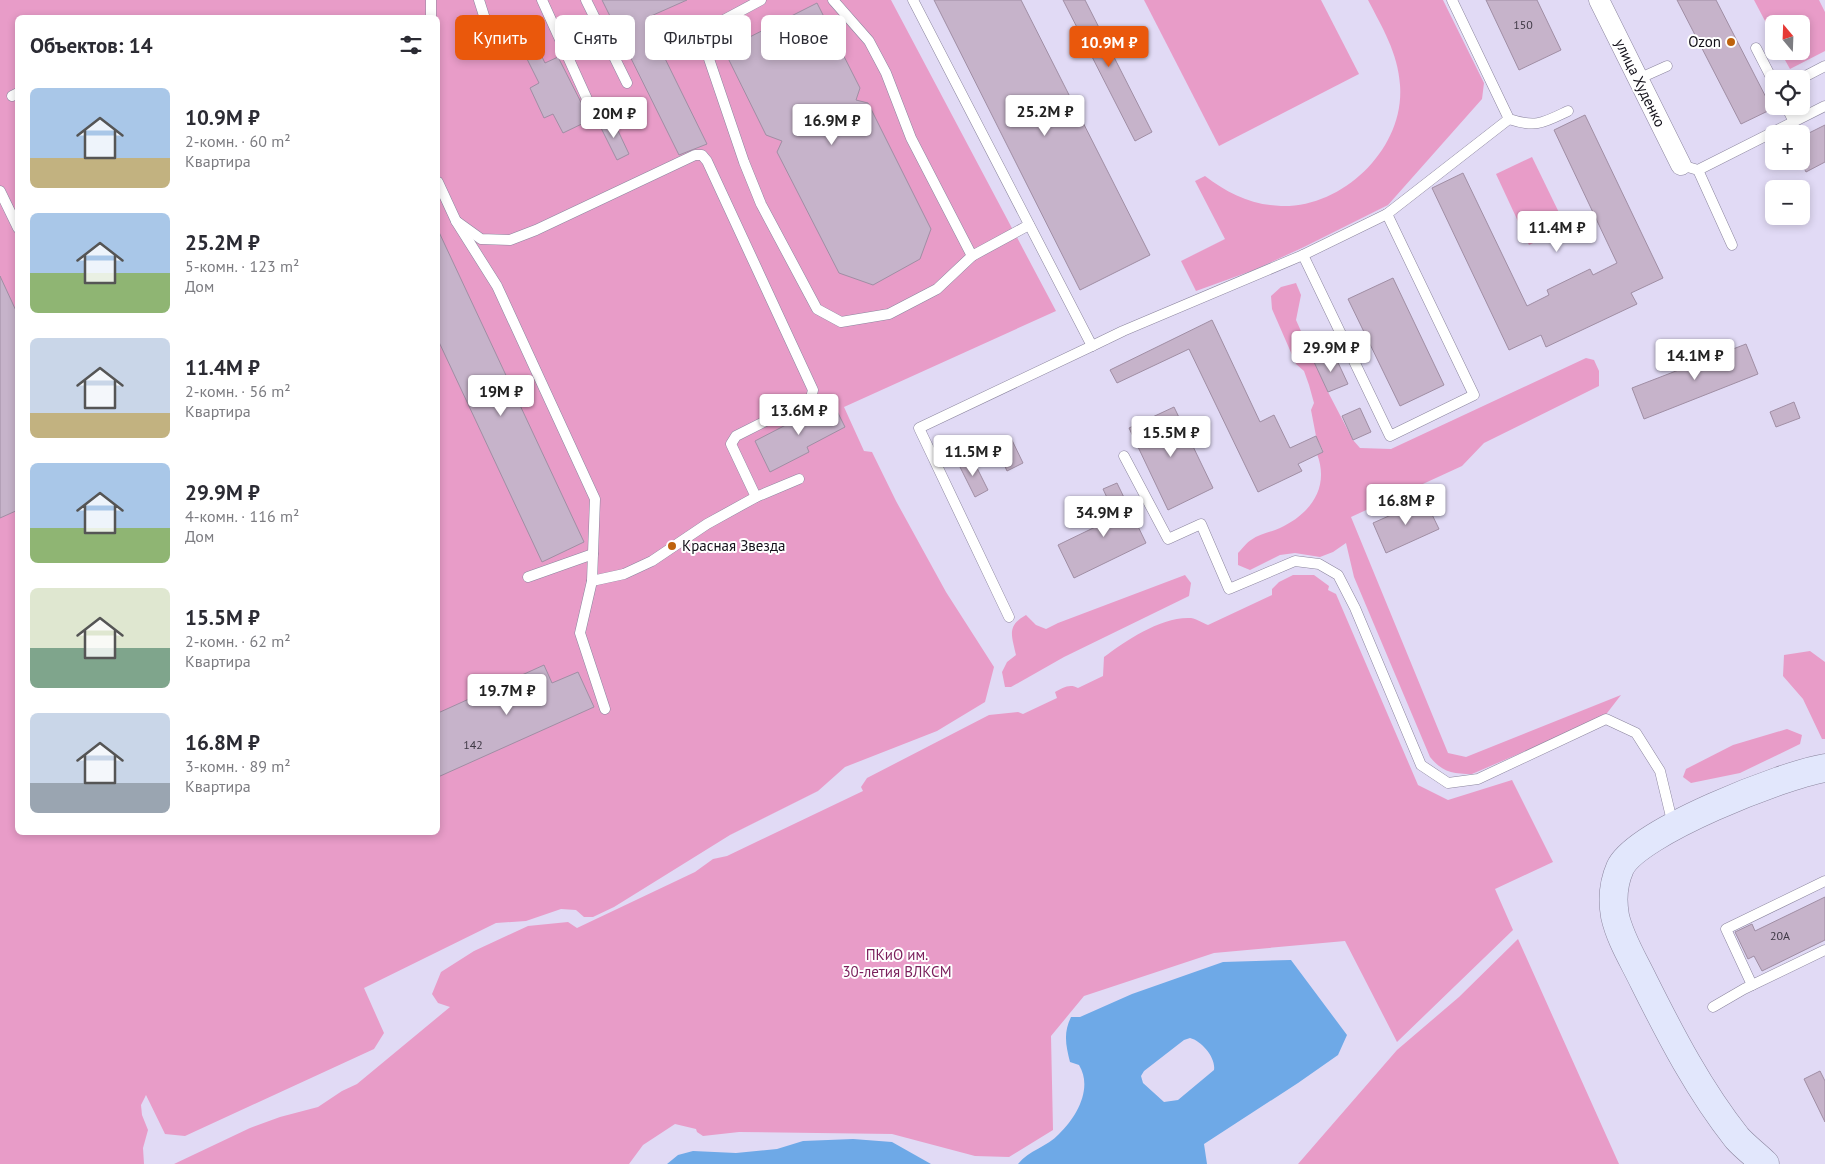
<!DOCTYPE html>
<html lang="ru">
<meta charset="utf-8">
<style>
body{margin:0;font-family:"PT Sans",sans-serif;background:#f2f2f3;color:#2b2b33;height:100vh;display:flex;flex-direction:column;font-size:19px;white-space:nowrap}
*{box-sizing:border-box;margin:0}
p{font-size:16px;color:#7c7c81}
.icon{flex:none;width:28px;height:28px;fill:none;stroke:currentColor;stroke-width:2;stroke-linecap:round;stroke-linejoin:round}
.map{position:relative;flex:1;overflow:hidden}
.drawer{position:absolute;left:15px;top:15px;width:425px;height:820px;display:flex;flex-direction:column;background:#fff;border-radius:8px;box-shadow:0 2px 8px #0003}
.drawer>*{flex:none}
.banner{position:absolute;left:455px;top:15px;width:475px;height:45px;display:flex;gap:10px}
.needle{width:32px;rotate:341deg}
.fabs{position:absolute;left:1765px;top:15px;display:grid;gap:10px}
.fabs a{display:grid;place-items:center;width:45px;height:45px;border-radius:8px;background:#fff;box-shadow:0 2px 8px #0003;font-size:25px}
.price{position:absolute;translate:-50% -42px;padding:0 11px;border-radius:5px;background:#fff;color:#222;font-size:16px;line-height:32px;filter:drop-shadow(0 1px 2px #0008)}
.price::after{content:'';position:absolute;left:50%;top:30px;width:15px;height:11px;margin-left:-8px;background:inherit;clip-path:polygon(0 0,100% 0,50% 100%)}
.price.on{background:#ea580c;color:#fff}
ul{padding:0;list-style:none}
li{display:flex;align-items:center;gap:15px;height:125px;padding:0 15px}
li span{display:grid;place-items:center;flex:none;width:140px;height:100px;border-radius:8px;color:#555}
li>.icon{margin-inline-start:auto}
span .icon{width:60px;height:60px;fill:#fffc;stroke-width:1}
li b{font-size:21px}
h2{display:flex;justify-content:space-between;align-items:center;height:60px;padding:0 15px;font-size:21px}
.chip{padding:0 18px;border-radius:8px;background:#fff;box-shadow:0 2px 8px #0003;font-size:18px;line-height:45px}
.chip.on{background:#ea580c;color:#fff}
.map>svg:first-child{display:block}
</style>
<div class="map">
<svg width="1825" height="1164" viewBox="0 0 1825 1164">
<rect width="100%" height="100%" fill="#e1daf5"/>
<g fill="#e89cc8" fill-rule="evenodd">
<path d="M0,0h891l165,311 -212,96 20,44 8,1 24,49 50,91 48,75 -9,35 -48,29 -92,36 -27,24 -88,44 -116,72 -21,10h-9l-8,-7 -15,-1 -35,12 -30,2 -132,65 20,45 -10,16 -189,87 -20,-2 -19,-39 -5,10 1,10 6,15 -5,18 1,16h-144zM18,18h420v814h-420z"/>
<path d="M1144,0h177l38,74 -140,72z"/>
<path d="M1368,0h75l41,83 -2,16 -94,106 -84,42 -50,23 -58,21 -15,-30 44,-22 -30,-58 10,-5c22,17 46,29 76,30 62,2 124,-58 119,-121 -2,-32 -18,-58 -32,-85z"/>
<path d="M1754,0h65l6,12v39l-35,18 -10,-18h21v-27h-27v14z"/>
<path d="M1532,157l34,70 -37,18 -33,-71z"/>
<path d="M1296,283l5,12 -5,25 32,72 25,48 7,8 31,1 195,-91 8,2 5,11v15l-115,57 -22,23 -111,51 97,236 18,4 155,-62 -17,22 -132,57c-19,0 -30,-2 -42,-17l-76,-180 -8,-34 -13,9 -13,5 -25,-4 -15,2 -30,15 -12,-5v-12c4,-4 8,-10 13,-13 8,-6 20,-8 29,-12 30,-14 50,-40 37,-74l6,-3 -7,-15 -5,-26 3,-7 -5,-18 -5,-14 -8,-7 -24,-55 -1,-13 10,-9z"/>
<path d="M1185,575l6,8 -2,13 -125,61 -53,30h-6l-3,-15 5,-10 9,-7c-4,-19 -10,-29 10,-40l10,10 10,4 12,-6z"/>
<path d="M1293,575h21l15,11 -1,4 8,4 82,191 30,15 64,-20 41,82 -58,27 18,41 -116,112 -52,-101 -131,12 -130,43 -33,40 2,94 -44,27 -34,-1 -83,-22 -153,-2 -36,4 -6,-4 -1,-3 -21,-5 -32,21 -14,19h-455l76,-36 30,-11 38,-10 24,-16 15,-7 93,-77 -12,-4 -6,-9 9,-22 33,-21 54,-25 40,-4 9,6 118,-56 18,-13 14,-3 136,-65 -2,-4 6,-9 122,-63 29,-3 5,2 34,-16 -2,-6c7,-4 15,-9 23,-4l25,-12 1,-19c21,-16 58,-41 87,-39 6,1 12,5 17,7l64,-30v-6l7,-7z"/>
<path d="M1810,651l15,11v77h-3l-19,-40 -20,-23 1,-21z"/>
<path d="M1787,729l15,6 -2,9 -60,29 -49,10 -8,-6 3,-8 47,-24z"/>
<path d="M1518,939l101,225h-321l99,-114 62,-53z"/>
</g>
<g fill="#6ea9e7" fill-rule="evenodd">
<path d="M1291,960l56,75 -9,20 -40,28 -94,61 3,20h-189c11,-14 29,-17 41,-30 18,-17 34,-46 20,-69l-9,-3c-4,-16 -7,-29 1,-45h9l52,-23 91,-32zM1190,1038c12,3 26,20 24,32l-36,30 -14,2 -21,-19 -2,-7 3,-5 40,-31z"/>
<path d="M853,1139l39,3 39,22h-264l11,-9 15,-4 43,2 41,-4 26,-8z"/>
</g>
<g fill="#c6b3ca" stroke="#a08ea4">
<path d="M602,0h85l-36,16 3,7 -5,3 58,118 -28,11z"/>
<path d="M934,0h87l129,255 -70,35z"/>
<path d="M1063,0h22l67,132 -17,9z"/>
<path d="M1486,0h51l24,50 -42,20z"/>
<path d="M1677,0h39l56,109 -31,15z"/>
<path d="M817,3l43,85 -4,12 12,3 63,126 -11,30 -47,26 -34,-12 -62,-121 5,-11 -16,-6 -42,-85z"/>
<path d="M540,53l5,10 13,-6 32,63 -27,13 -10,-19 -9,4 -14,-30 9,-5 -12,-24z"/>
<path d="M1585,115l78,163 -32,15 6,11 -91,43 -5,-12 -32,15 -77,-162 31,-15 64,133 22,-11 -2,-5 43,-21 3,6 24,-12 -63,-133z"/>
<path d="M612,118l17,36 -12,6 -18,-36z"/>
<path d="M1825,125v37l-19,10 -5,-10v-25z"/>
<path d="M438,230l146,312 -42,20 -104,-222z"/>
<path d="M0,276l18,39v195l-18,8z"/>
<path d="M1393,278l51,107 -44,21 -52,-107z"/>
<path d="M1212,320l48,102 14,-7 16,33 26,-12 7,16 -25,12 4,7 -44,21 -69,-143 -72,34 -7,-13z"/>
<path d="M1746,344l12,30 -114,45 -12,-31z"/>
<path d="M1334,354l14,30 -20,8 -14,-30z"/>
<path d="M832,401l13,26 -38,20 2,5 -39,20 -15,-31z"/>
<path d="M1794,402l6,16 -24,9 -6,-15z"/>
<path d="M1174,407l39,81 -45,22 -39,-82z"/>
<path d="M1360,408l11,24 -18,8 -11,-24z"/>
<path d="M1010,436l13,27 -16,8 -12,-27z"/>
<path d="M971,456l17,34 -13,7 -17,-34z"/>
<path d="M1117,483l29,60 -72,35 -16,-33 58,-28 -13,-28z"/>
<path d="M1425,500l14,29 -53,24 -13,-30z"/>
<path d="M544,665l8,18 26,-11 16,35 -156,70v-64z"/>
<path d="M1825,897v43l-63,31 -8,-15 -6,3 -13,-27 17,-8 3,7z"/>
<path d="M1820,1071l5,10v41l-21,-43z"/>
</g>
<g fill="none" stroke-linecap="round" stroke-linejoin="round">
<g stroke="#8b859e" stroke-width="11">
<g id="lane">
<path d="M431,0v18"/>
<path d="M479,0l7,22"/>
<path d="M542,0l50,110"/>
<path d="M586,0l41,83"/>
<path d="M761,0l-41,22 -16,14 3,17 37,109 17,42 56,105 24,13 48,-8 48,-25 35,-33 57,-31"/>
<path d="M833,0l36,41 17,32 25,65 61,118"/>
<path d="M913,0l179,346 31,-15 180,-76 84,-41 122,-95"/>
<path d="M1452,0l57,119c27,9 34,4 59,-8"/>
<path d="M1756,48l18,35"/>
<path d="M1638,79l29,-13"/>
<path d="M1800,79l25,-13"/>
<path d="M12,96l6,-3"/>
<path d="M1786,106l8,16"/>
<path d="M1681,165l17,5 127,-64"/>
<path d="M1698,170l34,75"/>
<path d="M438,182l18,39 41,65 98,213 -3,82 -12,52 25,76"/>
<path d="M0,191l18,37"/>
<path d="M456,221l25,18 29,1 26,-10 159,-75h7l5,6 106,229 -2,8 -75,38 -5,8 25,53"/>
<path d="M1303,255l87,181 84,-41 -87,-181"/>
<path d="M1124,456l44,83 33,-15 28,65 66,-28 24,3 19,11 17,33 66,157 27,18 30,-4 128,-60 30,14 24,38 13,54"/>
<path d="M528,577l65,-23"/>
<path d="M592,581l32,-7 28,-13 55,-37 49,-27 43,-18"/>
<path d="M1009,617l-90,-189 173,-82"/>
<path d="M1752,985l-26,-56 99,-48"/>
<path d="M1713,1007l31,-18 81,-39"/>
</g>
</g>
<g stroke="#8b859e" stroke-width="21">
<path id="street" d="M1599,0l82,165"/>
</g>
<g stroke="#8b859e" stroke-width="29">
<path id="secondary" d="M1765,1164c-9,-9 -20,-17 -28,-26 -38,-48 -66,-102 -93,-156 -10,-21 -24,-43 -29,-66 -3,-17 -2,-32 5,-48 16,-36 166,-94 205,-100"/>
</g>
<use href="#lane" stroke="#fff" stroke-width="10"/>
<use href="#street" stroke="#fff" stroke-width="20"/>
<use href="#secondary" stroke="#e2e7fc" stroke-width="28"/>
</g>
<g fill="#be620d" stroke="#fff" stroke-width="2">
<circle cx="1731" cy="42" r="5"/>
<circle cx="672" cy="546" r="5"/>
</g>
<g text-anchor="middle" stroke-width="4" stroke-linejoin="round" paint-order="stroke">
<g font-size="12" fill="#3e3844">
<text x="1523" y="29">150</text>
<text x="473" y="749">142</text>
<text x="1780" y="940">20А</text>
</g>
<g font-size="15" fill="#110f18" stroke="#fff" text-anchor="end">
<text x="1721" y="47">Ozon</text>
<text x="682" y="551" text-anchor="start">Красная Звезда</text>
</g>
<g font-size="15" fill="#110f18" stroke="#fff">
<text transform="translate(1640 83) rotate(64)" y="5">улица Худенко</text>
</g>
<g font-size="15" fill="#791f5b" stroke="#fff">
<text x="897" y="960">ПКиО им.<tspan x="897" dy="17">30-летия ВЛКСМ</tspan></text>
</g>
</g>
</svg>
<div class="fabs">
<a><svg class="needle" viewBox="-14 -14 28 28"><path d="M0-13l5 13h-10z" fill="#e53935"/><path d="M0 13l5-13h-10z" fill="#7c7c81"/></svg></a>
<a><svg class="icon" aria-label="locate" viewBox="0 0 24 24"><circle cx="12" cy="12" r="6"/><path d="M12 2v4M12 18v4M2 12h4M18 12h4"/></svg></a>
<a>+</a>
<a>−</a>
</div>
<b class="price on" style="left:1109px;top:68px">10.9M ₽</b>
<b class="price" style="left:1045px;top:137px">25.2M ₽</b>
<b class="price" style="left:614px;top:139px">20M ₽</b>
<b class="price" style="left:832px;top:146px">16.9M ₽</b>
<b class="price" style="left:1557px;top:253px">11.4M ₽</b>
<b class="price" style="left:1331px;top:373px">29.9M ₽</b>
<b class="price" style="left:1695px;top:381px">14.1M ₽</b>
<b class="price" style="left:501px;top:417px">19M ₽</b>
<b class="price" style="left:799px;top:436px">13.6M ₽</b>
<b class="price" style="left:1171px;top:458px">15.5M ₽</b>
<b class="price" style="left:973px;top:477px">11.5M ₽</b>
<b class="price" style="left:1406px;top:526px">16.8M ₽</b>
<b class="price" style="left:1104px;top:538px">34.9M ₽</b>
<b class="price" style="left:507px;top:716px">19.7M ₽</b>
<div class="banner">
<a class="chip on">Купить</a>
<a class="chip">Снять</a>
<a class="chip">Фильтры</a>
<a class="chip">Новое</a>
</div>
<section class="drawer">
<h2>Объектов: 14<svg class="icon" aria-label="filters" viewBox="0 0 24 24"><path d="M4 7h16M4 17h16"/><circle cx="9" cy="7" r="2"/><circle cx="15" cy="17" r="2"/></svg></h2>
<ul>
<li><span style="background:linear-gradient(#a9c7e8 70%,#c2b280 0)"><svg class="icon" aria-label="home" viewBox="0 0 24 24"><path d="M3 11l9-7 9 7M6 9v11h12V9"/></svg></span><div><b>10.9M ₽</b><p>2-комн. · 60 m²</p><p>Квартира</p></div></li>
<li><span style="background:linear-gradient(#a9c7e8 60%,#8fb573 0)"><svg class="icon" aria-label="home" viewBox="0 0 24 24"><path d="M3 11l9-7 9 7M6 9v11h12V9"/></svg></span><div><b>25.2M ₽</b><p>5-комн. · 123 m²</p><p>Дом</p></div></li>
<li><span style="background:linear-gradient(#c9d6e8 75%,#c2b280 0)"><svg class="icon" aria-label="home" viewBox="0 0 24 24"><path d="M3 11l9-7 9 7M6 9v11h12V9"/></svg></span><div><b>11.4M ₽</b><p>2-комн. · 56 m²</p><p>Квартира</p></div></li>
<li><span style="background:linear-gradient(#a9c7e8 65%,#8fb573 0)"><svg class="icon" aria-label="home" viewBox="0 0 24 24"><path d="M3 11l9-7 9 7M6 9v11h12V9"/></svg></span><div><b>29.9M ₽</b><p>4-комн. · 116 m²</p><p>Дом</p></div></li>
<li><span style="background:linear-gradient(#dfe7d0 60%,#7fa58c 0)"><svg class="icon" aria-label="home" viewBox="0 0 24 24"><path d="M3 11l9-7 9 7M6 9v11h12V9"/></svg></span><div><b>15.5M ₽</b><p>2-комн. · 62 m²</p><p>Квартира</p></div></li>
<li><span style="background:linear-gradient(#c9d6e8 70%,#9aa5b1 0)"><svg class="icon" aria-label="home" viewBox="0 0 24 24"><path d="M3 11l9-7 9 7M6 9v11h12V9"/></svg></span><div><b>16.8M ₽</b><p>3-комн. · 89 m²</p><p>Квартира</p></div></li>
</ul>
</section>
</div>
